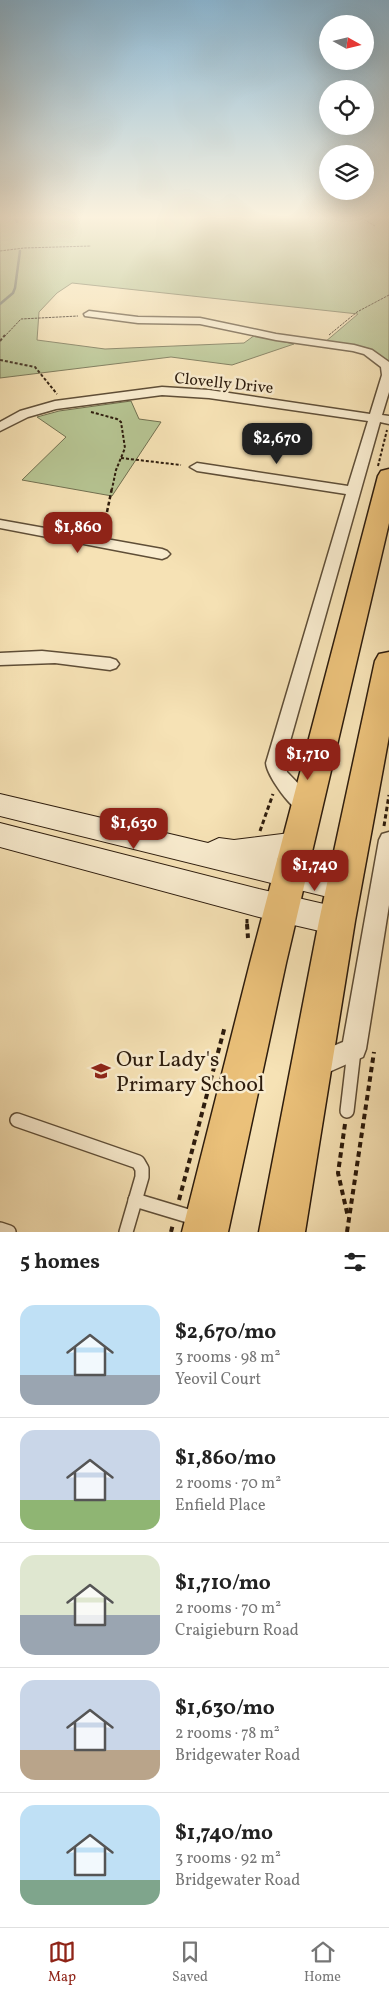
<!DOCTYPE html>
<meta charset="utf-8">
<style>
body{margin:0;font-family:Vollkorn,serif;background:#f6f6f6;color:#222;height:100vh;display:flex;flex-direction:column;font-size:19px;white-space:nowrap}
*{box-sizing:border-box;margin:0}
p{font-size:16px;color:#767676}
.icon{flex:none;width:28px;height:28px;fill:none;stroke:currentColor;stroke-width:2;stroke-linecap:round;stroke-linejoin:round}
.map{position:relative;height:1232px;overflow:hidden}
.details{display:flex;flex-direction:column;background:#fff;flex:1}
.details>*{flex:none}
.needle{width:32px;rotate:98deg}
.tools{position:absolute;left:319px;top:15px;display:grid;gap:10px}
.tools a{display:grid;place-items:center;width:55px;height:55px;border-radius:50%;background:#fff;box-shadow:0 5px 20px #0002;font-size:25px}
.price{position:absolute;translate:-50% -42px;padding:0 11px;border-radius:10px;background:#8f2418;color:#fff;font-size:16px;line-height:32px;filter:drop-shadow(0 1px 2px #0008)}
.price::after{content:'';position:absolute;left:50%;top:30px;width:15px;height:11px;margin-left:-8px;background:inherit;clip-path:polygon(0 0,100% 0,50% 100%)}
.price.selected{background:#222;color:#fff}
ul{padding:0;list-style:none}
li{display:flex;align-items:center;gap:15px;height:125px;padding:0 20px}
li+li{border-top:1px solid #e0e0e0}
li span{display:grid;place-items:center;flex:none;width:140px;height:100px;border-radius:15px;color:#555}
li>.icon{margin-inline-start:auto}
span .icon{width:60px;height:60px;fill:#fffc;stroke-width:1}
li b{font-size:21px}
h2{display:flex;justify-content:space-between;align-items:center;height:60px;padding:0 20px;font-size:21px}
.tabs{display:flex;justify-content:space-around;align-items:center;height:70px;border-top:1px solid #e0e0e0;background:#fff;font-size:14px;color:#767676}
.tabs a{display:grid;justify-items:center;gap:2px}
.tabs .selected{color:#8f2418}
.map>svg:first-child{display:block}
</style>
<div class="map">
<svg width="389" height="1232" viewBox="0 0 389 1232">
<rect width="100%" height="100%" fill="#f6e2b5"/>
<filter id="stains"><feTurbulence type="fractalNoise" baseFrequency=".004" numOctaves="4"/><feColorMatrix values="0 0 0 0 .2 0 0 0 0 .09 0 0 0 0 .02 0 0 0 .5 -.17"/></filter>
<radialGradient id="worn" r=".72"><stop offset=".6" stop-color="#630" stop-opacity="0"/><stop offset="1" stop-color="#630" stop-opacity=".3"/></radialGradient>
<g fill="#b6c492" stroke="#727050">
<path d="M0,216h389v147l-7,-5 -57,-16 33,-28 -286,-31 -15,10 -18,19 -2,28 68,9 139,-6 11,-8 39,9 -62,21 -61,-8 -171,21z"/>
<path d="M131,401l8,18 22,3 -49,74 -90,-16 44,-43 -29,-20 22,-6z"/>
</g>
<g fill="none" stroke-linecap="round" stroke-linejoin="round">
<g stroke="#717c72" stroke-width="2.5">
<path d="M15,216l2,6"/>
<path d="M0,304l13,-11 2,-5 5,-37"/>
</g>
<g stroke="#5f4e37" stroke-width="16">
<g id="lane">
<path d="M347,1111l7,-60"/>
<path d="M17,1120l121,42 4,7v8l-16,55"/>
<path d="M135,1200l63,19"/>
<path d="M0,1229l9,3"/>
</g>
</g>
<g stroke="#5f4e37" stroke-width="3">
<g id="street">
<path d="M89,311l49,6 62,1 76,16 78,11 18,5 17,12v30l-7,23 7,1v8l-9,-2 -95,337 2,13 27,28 3,6 -3,6c-1,0 -6,2 -8,2 -13,-1 -39,-38 -40,-51l80,-269 -149,-23 -7,-4 7,-4 151,23 20,-65 -159,-23 -47,-3 -106,14 -28,8 -28,14v-9l20,-11 35,-10 107,-14 47,3 161,24 12,-39 -1,-8 -17,-13 -11,-3 -77,-11 -76,-16 -62,-1 -53,-7 -1,-2z"/>
<path d="M0,520l162,29 5,2 3,3 -3,3 -5,2 -162,-31z"/>
<path d="M42,651l68,7 6,2 3,4 -3,4 -6,2 -55,-7 -55,2v-12z"/>
<path d="M389,832v73l-23,144 -3,8 -50,22 -9,-3 -3,-9 3,-9 39,-16 36,-202 3,-6z"/>
</g>
</g>
<g stroke="#2d1c0d" stroke-width="2">
<g id="secondary">
<path d="M0,794l208,49 11,-5 15,2 64,-8 11,3 4,9 -4,9 -32,6 78,20 5,9 -5,9 -11,4 -344,-85z"/>
<path d="M0,823l259,66 78,18 11,4 5,10 -5,10 -11,4 -78,-18 -259,-70z"/>
</g>
</g>
<g stroke="#2d1c0d" stroke-width="3">
<g id="primary">
<path d="M389,469v54l-103,440 -58,269h-46l68,-269 128,-487 3,-5z"/>
<path d="M389,652v84l-34,185 -50,311h-46l60,-311 56,-260 4,-7z"/>
</g>
</g>
<g stroke="#2d1c0d" stroke-width="1" stroke-dasharray="2.5 1" stroke-linecap="butt">
<path d="M358,216l17,10"/>
<path d="M0,251l24,-3 67,-2"/>
<path d="M329,335l28,-23 32,-17"/>
<path d="M4,337l17,-18 57,-3"/>
</g>
<g stroke="#2d1c0d" stroke-width="2" stroke-dasharray="3 2" stroke-linecap="butt">
<path d="M0,341l5,-6"/>
<path d="M0,360l35,7 22,27"/>
<path d="M91,412l26,7 4,3 4,26 -9,22 -4,19"/>
<path d="M121,458l60,7"/>
<path d="M378,466l9,-36"/>
</g>
<path stroke="#2d1c0d" stroke-width="2.5" stroke-dasharray="4 2.5" stroke-linecap="butt" d="M103,531l9,-43"/>
<g stroke="#2d1c0d" stroke-width="3" stroke-dasharray="4.5 3" stroke-linecap="butt">
<path d="M384,826l5,-31"/>
<path d="M260,831l13,-37"/>
<path d="M247,919v6"/>
</g>
<g stroke="#2d1c0d" stroke-width="4" stroke-dasharray="5.5 4" stroke-linecap="butt">
<path d="M247,924l1,14"/>
<path d="M345,1124l-7,49 10,44"/>
<path d="M179,1200l46,-174"/>
<path d="M171,1232l2,-8"/>
<path d="M347,1232l27,-180"/>
</g>
<use href="#lane" stroke="#f9eccf" stroke-width="13"/>
<use href="#street" fill="#f9eccf" fill-rule="evenodd"/>
<use href="#secondary" fill="#f9eccf" fill-rule="evenodd"/>
<use href="#primary" fill="#ebc17a" fill-rule="evenodd"/>
</g>
<linearGradient id="sky" x2="0" y2="1"><stop stop-color="#8ab7d4"/><stop offset="0.56" stop-color="#fbf2de"/><stop offset="1" stop-color="#fbf2de" stop-opacity="0"/></linearGradient>
<rect width="389" height="388" fill="url(#sky)"/>
<defs>
<g id="school-bare" transform="scale(1.5)"><path d="M0-5L7-2L0 1L-7-2ZM-4 1L0 2.5L4 1V4Q0 6-4 4Z" fill="#8f2418" stroke="#f9eccf" stroke-width="2.5" paint-order="stroke"/></g>
</defs>
<g fill-rule="evenodd">
<use href="#school-bare" x="101" y="1071"/>
</g>
<g text-anchor="middle" stroke-width="5" stroke-linejoin="round" paint-order="stroke">
<g font-size="16" fill="#2d1c0d" stroke="#f9eccf">
<text transform="translate(224 382) rotate(6)" y="6">Clovelly Drive</text>
</g>
<g font-size="22" fill="#2d1c0d" stroke="#f9eccf" text-anchor="start">
<text x="116" y="1066">Our Lady's<tspan x="116" dy="25">Primary School</tspan></text>
</g>
</g>
<rect width="100%" height="100%" filter="url(#stains)"/>
<rect width="100%" height="100%" fill="url(#worn)"/>
</svg>
<div class="tools">
<a><svg class="needle" viewBox="-14 -14 28 28"><path d="M0-13l5 13h-10z" fill="#e53935"/><path d="M0 13l5-13h-10z" fill="#767676"/></svg></a>
<a><svg class="icon" aria-label="locate" viewBox="0 0 24 24"><circle cx="12" cy="12" r="6"/><path d="M12 2v4M12 18v4M2 12h4M18 12h4"/></svg></a>
<a><svg class="icon" aria-label="layers" viewBox="0 0 24 24"><path d="M12 4l9 5-9 5-9-5zM3 14l9 5 9-5"/></svg></a>
</div>
<b class="price selected" style="left:277px;top:465px">$2,670</b>
<b class="price" style="left:78px;top:554px">$1,860</b>
<b class="price" style="left:308px;top:781px">$1,710</b>
<b class="price" style="left:134px;top:850px">$1,630</b>
<b class="price" style="left:315px;top:892px">$1,740</b>
</div>
<section class="details">
<h2>5 homes<svg class="icon" aria-label="filters" viewBox="0 0 24 24"><path d="M4 7h16M4 17h16"/><circle cx="9" cy="7" r="2"/><circle cx="15" cy="17" r="2"/></svg></h2>
<ul>
<li><span style="background:linear-gradient(#bfe0f5 70%,#9aa5b1 0)"><svg class="icon" aria-label="home" viewBox="0 0 24 24"><path d="M3 11l9-7 9 7M6 9v11h12V9"/></svg></span><div><b>$2,670/mo</b><p>3 rooms · 98 m²</p><p>Yeovil Court</p></div></li>
<li><span style="background:linear-gradient(#c9d6e8 70%,#8fb573 0)"><svg class="icon" aria-label="home" viewBox="0 0 24 24"><path d="M3 11l9-7 9 7M6 9v11h12V9"/></svg></span><div><b>$1,860/mo</b><p>2 rooms · 70 m²</p><p>Enfield Place</p></div></li>
<li><span style="background:linear-gradient(#dfe7d0 60%,#9aa5b1 0)"><svg class="icon" aria-label="home" viewBox="0 0 24 24"><path d="M3 11l9-7 9 7M6 9v11h12V9"/></svg></span><div><b>$1,710/mo</b><p>2 rooms · 70 m²</p><p>Craigieburn Road</p></div></li>
<li><span style="background:linear-gradient(#c9d6e8 70%,#b9a48a 0)"><svg class="icon" aria-label="home" viewBox="0 0 24 24"><path d="M3 11l9-7 9 7M6 9v11h12V9"/></svg></span><div><b>$1,630/mo</b><p>2 rooms · 78 m²</p><p>Bridgewater Road</p></div></li>
<li><span style="background:linear-gradient(#bfe0f5 75%,#7fa58c 0)"><svg class="icon" aria-label="home" viewBox="0 0 24 24"><path d="M3 11l9-7 9 7M6 9v11h12V9"/></svg></span><div><b>$1,740/mo</b><p>3 rooms · 92 m²</p><p>Bridgewater Road</p></div></li>
</ul>
</section>
<nav class="tabs">
<a class="selected"><svg class="icon" aria-label="map" viewBox="0 0 24 24"><path d="M3 6l6-2 6 2 6-2v14l-6 2-6-2-6 2zM9 4v14M15 6v14"/></svg>Map</a>
<a><svg class="icon" aria-label="saved" viewBox="0 0 24 24"><path d="M7 4h10v16l-5-4-5 4z"/></svg>Saved</a>
<a><svg class="icon" aria-label="home" viewBox="0 0 24 24"><path d="M3 11l9-7 9 7M6 9v11h12V9"/></svg>Home</a>
</nav>
